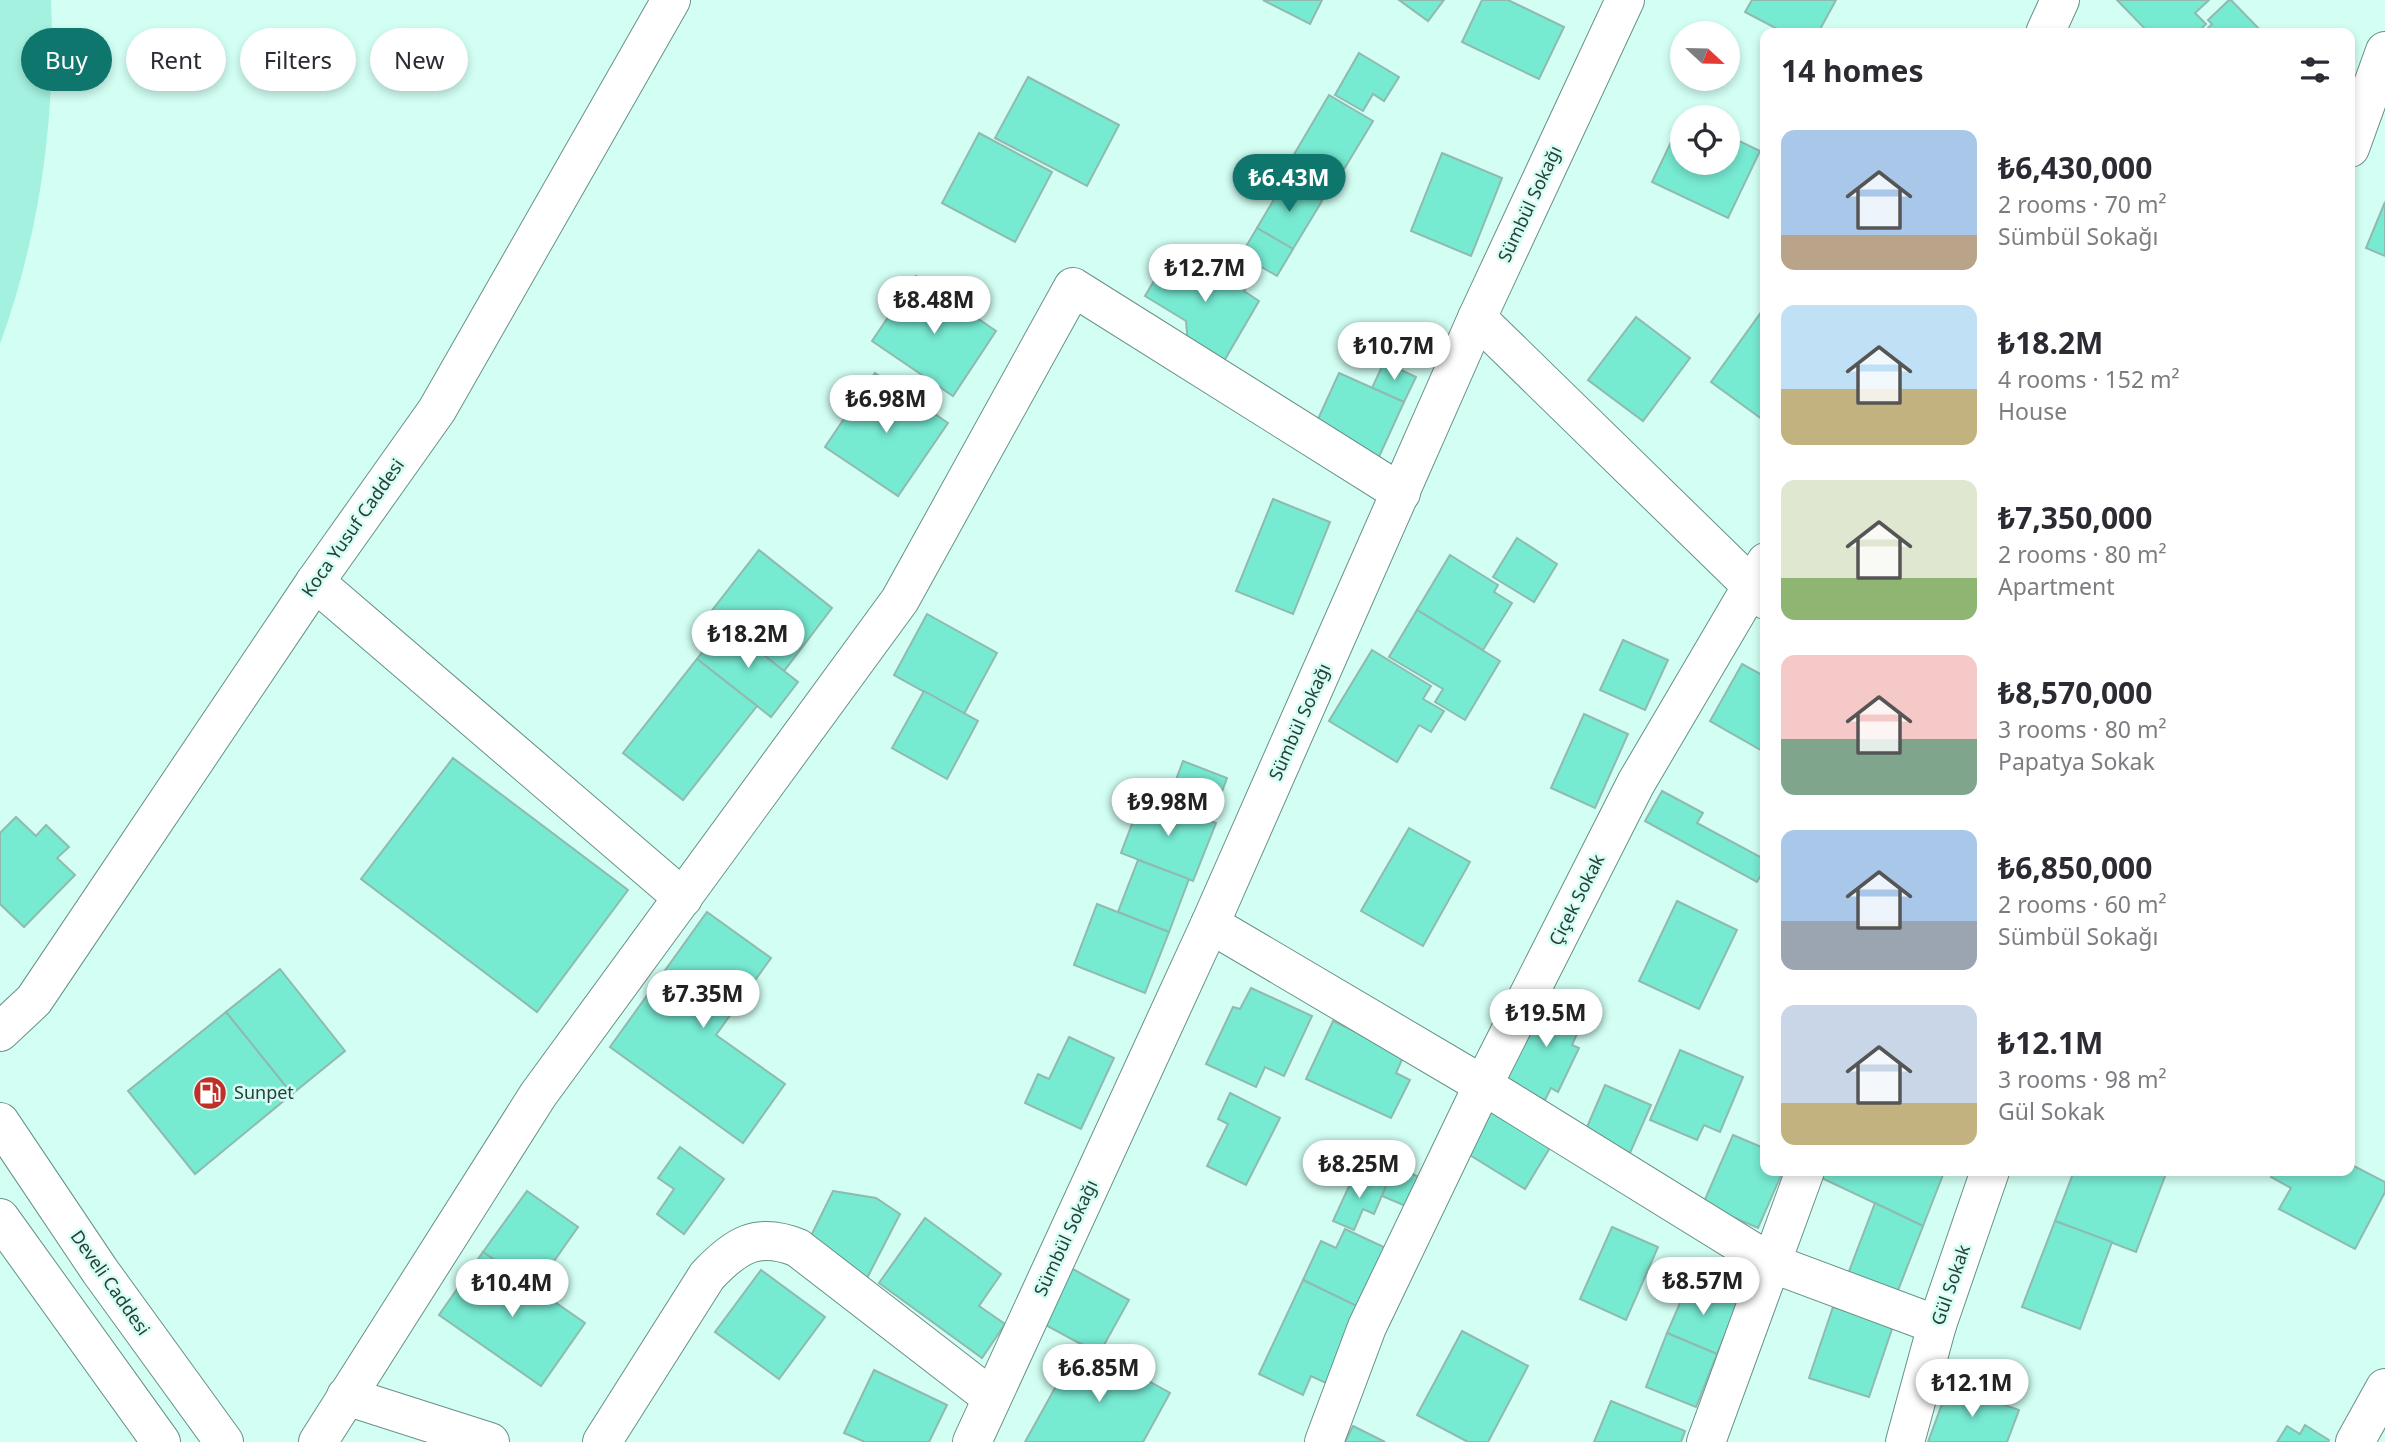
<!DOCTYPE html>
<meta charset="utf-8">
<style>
body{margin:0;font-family:"Noto Sans",sans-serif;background:#f7f7f7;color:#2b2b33;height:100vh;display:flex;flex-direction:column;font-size:26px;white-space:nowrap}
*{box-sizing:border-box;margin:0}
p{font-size:23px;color:#7c7c81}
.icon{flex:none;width:38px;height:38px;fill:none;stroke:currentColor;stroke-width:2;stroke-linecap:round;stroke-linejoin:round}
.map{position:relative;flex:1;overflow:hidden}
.details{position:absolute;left:1760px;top:28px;width:595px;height:1148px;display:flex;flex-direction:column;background:#fff;border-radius:14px;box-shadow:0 4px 10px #0003}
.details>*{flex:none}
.hud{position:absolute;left:21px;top:28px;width:665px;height:63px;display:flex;gap:14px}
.needle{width:46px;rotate:112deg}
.fabs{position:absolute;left:1670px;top:21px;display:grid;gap:14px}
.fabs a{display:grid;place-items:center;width:70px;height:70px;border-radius:50%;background:#fff;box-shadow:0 4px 10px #0003;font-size:35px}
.price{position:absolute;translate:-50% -60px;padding:0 16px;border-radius:24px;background:#fff;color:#222;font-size:23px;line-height:46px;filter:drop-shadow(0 2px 4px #0008)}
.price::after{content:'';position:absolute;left:50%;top:42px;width:21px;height:16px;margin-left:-10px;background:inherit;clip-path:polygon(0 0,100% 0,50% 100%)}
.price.selected{background:#0f766e;color:#fff}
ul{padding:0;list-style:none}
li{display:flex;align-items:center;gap:21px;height:175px;padding:0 21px}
li span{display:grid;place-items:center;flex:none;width:196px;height:140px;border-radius:14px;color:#555}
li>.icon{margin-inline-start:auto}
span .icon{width:84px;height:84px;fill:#fffc;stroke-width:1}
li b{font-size:30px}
h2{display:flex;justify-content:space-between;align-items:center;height:84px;padding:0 21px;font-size:30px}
.chip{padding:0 24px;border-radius:32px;background:#fff;box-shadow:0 4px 10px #0003;font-size:24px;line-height:63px}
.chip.selected{background:#0f766e;color:#fff}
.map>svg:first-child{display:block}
</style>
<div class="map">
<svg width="2385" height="1442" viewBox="0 0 2385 1442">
<rect width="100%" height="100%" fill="#d2fef3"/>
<path fill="#a4f1df" d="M0,0h51c5,118 -11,233 -51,344z"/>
<g fill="#77ead2" stroke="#90bab0" stroke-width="2">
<path d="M1263,0h59l-12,24z"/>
<path d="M1399,0h45l-16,21z"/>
<path d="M1482,0h26l56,27 -25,52 -77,-37z"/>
<path d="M1752,0h84l-18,33h-33l-40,-21z"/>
<path d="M2117,0h92l-14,13 11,11 -9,9h-48z"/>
<path d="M2229,0h2l32,33h-60l9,-9 -4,-4z"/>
<path d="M1359,53l40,24 -15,24 -11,-7 -10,17 -28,-16z"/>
<path d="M1028,77l91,48 -32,61 -92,-48z"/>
<path d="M1329,95l44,26 -41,68 -43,-26z"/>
<path d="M1682,119v44h45v-28l33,16 -32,67 -76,-36z"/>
<path d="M979,133l73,39 -37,70 -73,-39z"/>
<path d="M1442,153l60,25 -31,78 -60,-25z"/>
<path d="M1286,179l36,22 -29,48 -36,-21z"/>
<path d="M2385,202v54l-19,-8z"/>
<path d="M1257,228l36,21 -16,27 -36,-21z"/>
<path d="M1175,246l39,24 7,-12 31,18 -8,15 15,10 -42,72 -28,-17 -3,-35 -41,-25z"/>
<path d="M916,276l80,55 -43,65 -81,-55z"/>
<path d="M1762,311l4,3v108l-55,-40z"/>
<path d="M1636,317l54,41 -47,63 -55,-41z"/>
<path d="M1384,362l32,15 -12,25 -32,-14z"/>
<path d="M875,373l73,50 -50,73 -73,-49z"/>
<path d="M1339,373l65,29 -26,57 -65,-29z"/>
<path d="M1273,499l57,23 -37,92 -57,-23z"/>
<path d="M1517,538l40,26 -23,38 -41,-25z"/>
<path d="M759,550l73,58 -48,63 -74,-58z"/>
<path d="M1450,555l48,30 -4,7 18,11 -29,47 -66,-40z"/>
<path d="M1417,610l83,51 -35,59 -30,-18 8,-13 -54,-32z"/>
<path d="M927,614l70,39 -33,61 -70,-39z"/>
<path d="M724,624l74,58 -27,35 -74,-58z"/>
<path d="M1623,640l45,20 -23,50 -45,-20z"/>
<path d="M1372,650l59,36 -8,13 21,12 -13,21 -12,-7 -22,37 -68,-41z"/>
<path d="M697,659l60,47 -74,94 -60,-47z"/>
<path d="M1742,664l24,13v76l-56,-32z"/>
<path d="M924,691l54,30 -31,58 -55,-31z"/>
<path d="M1584,714l44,20 -33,74 -44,-20z"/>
<path d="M453,758l175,132 -91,122 -176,-133z"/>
<path d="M1183,761l44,17 -16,43 -44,-17z"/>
<path d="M1662,791l41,22 -6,10 69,37v6l-9,16 -112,-61z"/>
<path d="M1143,795l73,28 -23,58 -72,-28z"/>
<path d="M16,817l20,19 10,-11 23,22 -12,11 18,17 -51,52 -24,-23v-71z"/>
<path d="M1409,828l61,34 -47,84 -62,-35z"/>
<path d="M1138,860l51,19 -20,53 -51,-20z"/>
<path d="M1677,901l60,29 -38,79 -60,-28z"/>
<path d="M1097,904l72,28 -24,61 -71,-28z"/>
<path d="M707,912l64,46 -55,77 69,49 -42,59 -133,-96z"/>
<path d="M280,969l65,82 -53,43 -66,-82z"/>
<path d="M1251,988l61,28 -28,60 -19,-9 -9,20 -50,-23 27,-57 7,2z"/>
<path d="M1569,998l20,9 -17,38 7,3 -21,44 -7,-4 -6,12 -44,-20 38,-80 23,11z"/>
<path d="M226,1012l66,82 -97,80 -67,-83z"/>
<path d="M1333,1021l71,34 -8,18 14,7 -19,38 -85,-39z"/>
<path d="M1069,1037l45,21 -33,71 -56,-26 13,-29 11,5z"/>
<path d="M1680,1050l63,27 -23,55 -16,-7 -7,15 -47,-20z"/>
<path d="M1605,1085l46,20 -21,48 -46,-19z"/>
<path d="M1230,1093l50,25 -34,67 -39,-19 21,-42 -10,-5z"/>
<path d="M1486,1106l65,40 -26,43 -65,-40z"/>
<path d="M1733,1135l33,14v22h17l-25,57 -55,-24z"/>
<path d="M680,1147l44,32 -40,55 -27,-20 17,-25 -16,-11z"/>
<path d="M1365,1152l56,26 -13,29 -26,-11 4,-10 -30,-15z"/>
<path d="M2350,1164l35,18v10l-30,57 -76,-40 12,-21 -20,-11 3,-6h76z"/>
<path d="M1356,1171l30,15 -12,28 -11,-5 -9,21 -21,-9z"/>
<path d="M1812,1171h129l3,1 -21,54 -112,-53z"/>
<path d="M2074,1171h93l-31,81 -81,-31z"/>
<path d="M527,1191l51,36 -43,61 -52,-36z"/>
<path d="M833,1191l43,7 24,16 -34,66 -57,-40z"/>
<path d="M1875,1203l48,23 -26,67 -49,-19z"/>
<path d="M925,1218l76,56 -22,32 26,18 -23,34 -103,-75z"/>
<path d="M2055,1221l57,21 -32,87 -58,-22z"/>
<path d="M1612,1227l46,20 -32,73 -46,-21z"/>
<path d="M1345,1229l43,20 -28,59 -57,-28 18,-39 15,7z"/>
<path d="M483,1252l102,71 -44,63 -102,-71z"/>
<path d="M1071,1268l58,32 -30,54 -57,-31z"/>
<path d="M761,1270l64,47 -46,62 -64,-47z"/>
<path d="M1303,1280l60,29 -35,75 -17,-8 -8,19 -44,-21z"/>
<path d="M1690,1280l49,21 -22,53 -50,-21z"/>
<path d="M1833,1307l60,19 -24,71 -60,-19z"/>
<path d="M1462,1331l66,35 -40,76h-20l-51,-27z"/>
<path d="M1667,1333l50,21 -21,53 -50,-20z"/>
<path d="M1080,1343l90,50 -27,49h-118z"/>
<path d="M874,1370l73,35 -18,37h-64l-21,-9z"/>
<path d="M1949,1385l70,25 -12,32h-79z"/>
<path d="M1611,1401l74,30 -4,11h-87z"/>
<path d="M2305,1425l24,15 -1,2h-51l10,-16 13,8z"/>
<path d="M1353,1426l32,16h-40z"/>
</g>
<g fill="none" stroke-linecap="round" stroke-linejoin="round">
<g stroke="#689187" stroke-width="40">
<g id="minor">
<path d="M2045,33l15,-33"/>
<path d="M2350,148l35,-97"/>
<path d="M1477,318l289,282"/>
<path d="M315,582l368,316"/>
<path d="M1210,924l273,161 288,178 166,62"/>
<path d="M0,1032l34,-32 281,-418 122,-172 234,-410"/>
<path d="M346,1396l144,46"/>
<path d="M318,1442l220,-347 362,-495 173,-313 328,206"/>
<path d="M602,1442l105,-166c28,-30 50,-45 91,-28l194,150"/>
<path d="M972,1442l238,-518 267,-606 148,-318"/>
<path d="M1324,1442l43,-115 116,-242 153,-302 130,-221"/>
<path d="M1706,1442l99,-271"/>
<path d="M1905,1442l32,-117 53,-154"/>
<path d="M2355,1442l30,-54"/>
</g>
</g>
<g stroke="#689187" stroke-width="40">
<g id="major">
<path d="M0,1122l100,149 124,171"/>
<path d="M0,1218l161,224"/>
</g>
</g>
<use href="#minor" stroke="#fff" stroke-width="38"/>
<use href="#major" stroke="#fff" stroke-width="38"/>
</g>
<defs>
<g id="fuel-disc" transform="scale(1.75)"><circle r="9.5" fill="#bf3128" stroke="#d2fef3"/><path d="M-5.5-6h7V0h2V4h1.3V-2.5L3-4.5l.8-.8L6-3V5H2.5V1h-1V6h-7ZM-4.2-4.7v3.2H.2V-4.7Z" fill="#fff"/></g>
</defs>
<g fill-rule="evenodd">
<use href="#fuel-disc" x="210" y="1093"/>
</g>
<g text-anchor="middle" stroke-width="5" stroke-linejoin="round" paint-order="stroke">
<g font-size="18" fill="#2b3d39" stroke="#d2fef3">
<text transform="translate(1530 204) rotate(-65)" y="6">Sümbül Sokağı</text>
<text transform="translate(353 528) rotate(-55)" y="6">Koca Yusuf Caddesi</text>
<text transform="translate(1300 722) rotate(-66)" y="6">Sümbül Sokağı</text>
<text transform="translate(1577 900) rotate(-63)" y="6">Çiçek Sokak</text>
<text transform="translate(1066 1238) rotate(-65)" y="6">Sümbül Sokağı</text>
<text transform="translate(110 1283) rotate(55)" y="6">Develi Caddesi</text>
<text transform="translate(1951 1285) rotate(-71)" y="6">Gül Sokak</text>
</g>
<g font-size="18" fill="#2b3d39" stroke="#d2fef3" text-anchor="start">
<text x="234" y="1099">Sunpet</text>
</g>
</g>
</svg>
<div class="fabs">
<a><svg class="needle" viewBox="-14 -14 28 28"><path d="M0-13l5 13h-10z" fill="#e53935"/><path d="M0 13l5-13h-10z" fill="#7c7c81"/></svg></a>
<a><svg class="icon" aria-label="locate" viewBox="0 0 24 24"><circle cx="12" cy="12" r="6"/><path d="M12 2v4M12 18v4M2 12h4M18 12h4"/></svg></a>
</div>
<b class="price selected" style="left:1289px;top:214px">₺6.43M</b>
<b class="price" style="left:1205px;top:304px">₺12.7M</b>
<b class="price" style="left:934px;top:336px">₺8.48M</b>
<b class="price" style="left:1394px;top:382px">₺10.7M</b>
<b class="price" style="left:886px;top:435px">₺6.98M</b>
<b class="price" style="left:748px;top:670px">₺18.2M</b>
<b class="price" style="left:1168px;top:838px">₺9.98M</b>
<b class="price" style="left:703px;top:1030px">₺7.35M</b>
<b class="price" style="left:1546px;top:1049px">₺19.5M</b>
<b class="price" style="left:1359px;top:1200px">₺8.25M</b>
<b class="price" style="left:1703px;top:1317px">₺8.57M</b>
<b class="price" style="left:512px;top:1319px">₺10.4M</b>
<b class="price" style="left:1099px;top:1404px">₺6.85M</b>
<b class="price" style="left:1972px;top:1419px">₺12.1M</b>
<div class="hud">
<a class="chip selected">Buy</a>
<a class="chip">Rent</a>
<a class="chip">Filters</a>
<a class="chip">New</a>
</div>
<section class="details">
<h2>14 homes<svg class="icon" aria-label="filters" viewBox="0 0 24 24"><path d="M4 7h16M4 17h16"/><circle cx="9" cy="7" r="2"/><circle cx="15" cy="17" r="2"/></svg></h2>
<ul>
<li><span style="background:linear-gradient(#a9c7e8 75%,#b9a48a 0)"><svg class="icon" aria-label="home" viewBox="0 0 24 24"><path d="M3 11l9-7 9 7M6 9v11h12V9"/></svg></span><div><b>₺6,430,000</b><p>2 rooms · 70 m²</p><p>Sümbül Sokağı</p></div></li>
<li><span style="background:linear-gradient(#bfe0f5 60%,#c2b280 0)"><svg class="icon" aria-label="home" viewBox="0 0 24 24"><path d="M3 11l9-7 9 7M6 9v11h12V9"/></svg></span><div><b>₺18.2M</b><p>4 rooms · 152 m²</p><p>House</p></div></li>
<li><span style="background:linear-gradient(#dfe7d0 70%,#8fb573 0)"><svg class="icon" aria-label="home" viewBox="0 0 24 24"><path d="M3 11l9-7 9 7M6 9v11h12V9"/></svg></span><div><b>₺7,350,000</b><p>2 rooms · 80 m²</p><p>Apartment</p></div></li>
<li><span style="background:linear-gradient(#f6c9c9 60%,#7fa58c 0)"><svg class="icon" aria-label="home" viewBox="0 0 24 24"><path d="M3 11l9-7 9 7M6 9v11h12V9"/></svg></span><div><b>₺8,570,000</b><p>3 rooms · 80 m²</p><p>Papatya Sokak</p></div></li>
<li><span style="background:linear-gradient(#a9c7e8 65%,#9aa5b1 0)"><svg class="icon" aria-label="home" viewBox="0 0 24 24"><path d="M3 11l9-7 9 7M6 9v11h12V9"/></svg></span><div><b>₺6,850,000</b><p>2 rooms · 60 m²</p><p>Sümbül Sokağı</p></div></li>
<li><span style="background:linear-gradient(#c9d6e8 70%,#c2b280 0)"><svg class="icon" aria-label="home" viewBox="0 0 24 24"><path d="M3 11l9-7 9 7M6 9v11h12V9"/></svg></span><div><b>₺12.1M</b><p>3 rooms · 98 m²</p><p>Gül Sokak</p></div></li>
</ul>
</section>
</div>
